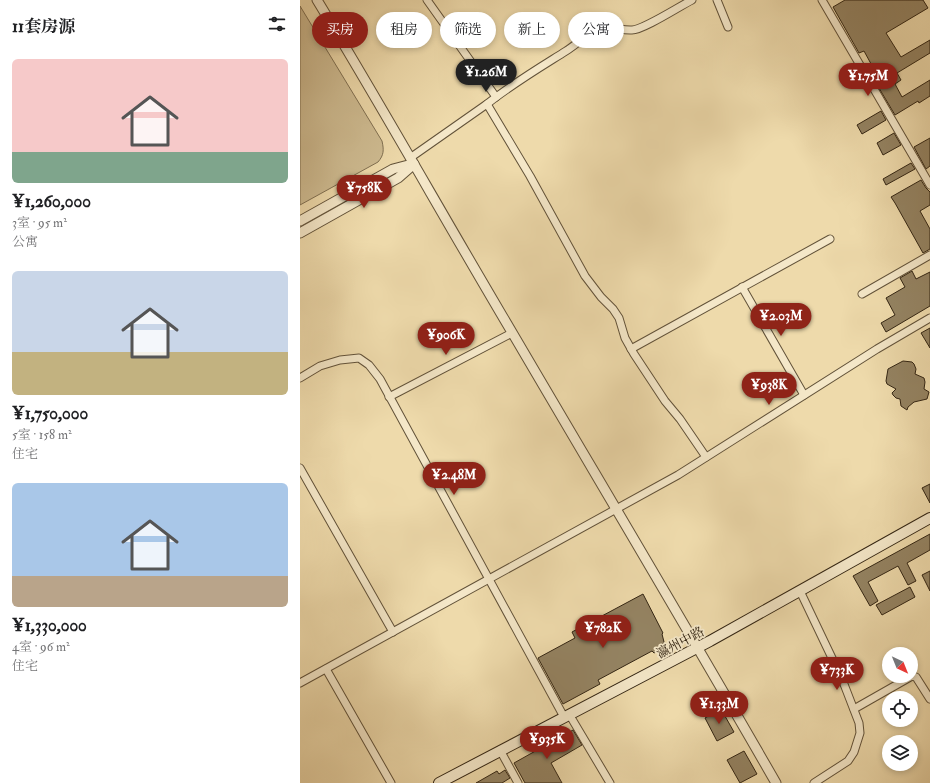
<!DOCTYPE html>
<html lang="zh">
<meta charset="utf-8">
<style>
body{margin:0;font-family:"IM FELL Double Pica","Noto Serif SC",serif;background:#f6f6f6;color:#202124;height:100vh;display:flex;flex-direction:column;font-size:15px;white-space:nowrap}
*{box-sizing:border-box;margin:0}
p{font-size:13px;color:#757577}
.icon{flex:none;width:22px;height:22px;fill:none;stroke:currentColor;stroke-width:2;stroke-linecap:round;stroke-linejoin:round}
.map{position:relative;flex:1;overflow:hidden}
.drawer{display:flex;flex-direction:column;background:#fff;width:300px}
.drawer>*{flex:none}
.banner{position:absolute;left:12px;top:12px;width:380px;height:36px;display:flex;gap:8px}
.needle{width:26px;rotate:137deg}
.buttons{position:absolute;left:582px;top:647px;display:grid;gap:8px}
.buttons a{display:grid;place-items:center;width:36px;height:36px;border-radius:50%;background:#fff;box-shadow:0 2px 6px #0003;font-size:20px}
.price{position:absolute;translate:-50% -34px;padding:0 9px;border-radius:14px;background:#8f2418;color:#fff;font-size:13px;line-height:26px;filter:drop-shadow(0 1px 2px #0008)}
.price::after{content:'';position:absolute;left:50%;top:24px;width:12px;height:9px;margin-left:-6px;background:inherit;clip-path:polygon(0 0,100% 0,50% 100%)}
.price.on{background:#222;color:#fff}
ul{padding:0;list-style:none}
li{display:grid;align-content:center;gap:8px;height:212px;padding:0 12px}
li span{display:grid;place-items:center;height:124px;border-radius:6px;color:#555}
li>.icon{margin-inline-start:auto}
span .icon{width:72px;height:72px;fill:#fffc;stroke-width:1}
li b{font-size:17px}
h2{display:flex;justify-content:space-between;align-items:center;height:48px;padding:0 12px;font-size:17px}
.pill{padding:0 14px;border-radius:18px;background:#fff;box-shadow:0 2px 6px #0003;font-size:14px;line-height:36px}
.pill.on{background:#8f2418;color:#fff}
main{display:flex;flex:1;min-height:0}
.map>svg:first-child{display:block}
</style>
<main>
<section class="drawer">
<h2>11套房源<svg class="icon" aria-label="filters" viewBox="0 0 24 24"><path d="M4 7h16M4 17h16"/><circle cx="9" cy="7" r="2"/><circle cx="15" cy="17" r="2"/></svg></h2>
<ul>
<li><span style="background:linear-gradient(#f6c9c9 75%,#7fa58c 0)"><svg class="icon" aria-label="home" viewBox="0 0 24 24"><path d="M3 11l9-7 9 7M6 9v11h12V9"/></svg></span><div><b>¥1,260,000</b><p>3室 · 95 m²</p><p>公寓</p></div></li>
<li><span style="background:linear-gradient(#c9d6e8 65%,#c2b280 0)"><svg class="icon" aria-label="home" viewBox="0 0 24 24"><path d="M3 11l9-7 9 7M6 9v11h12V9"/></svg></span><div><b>¥1,750,000</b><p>5室 · 158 m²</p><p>住宅</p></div></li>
<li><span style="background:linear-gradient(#a9c7e8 75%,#b9a48a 0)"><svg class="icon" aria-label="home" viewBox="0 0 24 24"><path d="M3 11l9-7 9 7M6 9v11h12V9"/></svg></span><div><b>¥1,330,000</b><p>4室 · 96 m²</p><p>住宅</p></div></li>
</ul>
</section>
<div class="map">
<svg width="630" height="783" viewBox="0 0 630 783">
<rect width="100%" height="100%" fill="#eedaab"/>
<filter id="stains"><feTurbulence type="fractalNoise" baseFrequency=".005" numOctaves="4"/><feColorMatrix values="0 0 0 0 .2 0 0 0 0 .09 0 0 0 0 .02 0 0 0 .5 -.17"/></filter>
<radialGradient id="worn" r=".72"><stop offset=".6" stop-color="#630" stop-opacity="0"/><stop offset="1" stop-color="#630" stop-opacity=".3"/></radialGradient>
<path fill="#cebb91" stroke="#807052" d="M0,6l82,135c2,9 2,14 -4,21l-78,43z"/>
<g fill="#948362" stroke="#332513">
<path d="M545,0h78l5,8 -42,25 15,24 29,-17v13l-33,20 4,7 -6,4 7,13 28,-17v16l-11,7 -1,-2 -23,14 -22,-37 4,-2 -1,-3 -12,-22 -5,2 -26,-46z"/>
<path d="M581,111l5,9 -24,14 -5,-9z"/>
<path d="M594,133l7,12 -18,10 -6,-12z"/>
<path d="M630,138v28l-4,3 -12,-22z"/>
<path d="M611,163l4,6 -29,16 -3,-6z"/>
<path d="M621,180l5,8 4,4v13l-10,6 10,18v20l-7,4 -28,-50 -4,-6z"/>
<path d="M612,271l4,8 14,-7v34l-44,26 -5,-9 14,-8 -9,-17 19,-11 -5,-9z"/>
<path d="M630,328v20l-9,-15z"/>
<path d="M603,361l9,1 2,2 2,5 -1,5 9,4 1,4 -1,7 5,3 -2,7 -13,3 -6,5 -1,3 -6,-4 -1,-7 -4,-1 -3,-3 -1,-2 4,-4 -9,-5 -1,-3 2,-12z"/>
<path d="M630,484v19l-8,-15z"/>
<path d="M630,534v16l-23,13 9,18 -8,4 -10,-19 -30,16 10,19 -8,5 -17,-30z"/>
<path d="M630,571v20l-8,-16z"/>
<path d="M610,587l5,10 -33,18 -6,-10z"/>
<path d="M343,594l20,39 -1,1 2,8 -2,5 -4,4 -4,2 -2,-2 -54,29 2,4 -37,20 -25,-46 37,-20 -3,-6z"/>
<path d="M421,709l13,23 -17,9 -12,-23z"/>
<path d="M273,730l9,15 -31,18 11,20h-37l-11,-20z"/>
<path d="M444,751l13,23 -17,9 -13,-23z"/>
<path d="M205,770l5,8 -8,5h-26l21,-12 2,3z"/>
</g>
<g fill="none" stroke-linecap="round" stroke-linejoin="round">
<g stroke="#625239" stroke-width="9">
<g id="minor">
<path d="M127,0l69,97"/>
<path d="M417,0l11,27"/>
<path d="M522,0l108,185"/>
<path d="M187,104l43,72 55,100 16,21 12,12 6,9 6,20 9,16 31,47 15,18 26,38"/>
<path d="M110,158l77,-54c25,-20 52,-36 79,-53 11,-7 20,-16 33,-22 12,-5 21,2 33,1 11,0 48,-24 60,-30"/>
<path d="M442,287l62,108"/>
<path d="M562,294l68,-39"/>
<path d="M331,349l199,-110"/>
<path d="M0,378l20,-12 20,-6 19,-2 10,7 11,14 184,338"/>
<path d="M89,397l123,-64"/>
<path d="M0,468l93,164"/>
<path d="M500,591l42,88 17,44 1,10 -6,19 -6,9 -34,22"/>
<path d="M26,669l65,114"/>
<path d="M0,683l378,-208 199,-126 53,-31"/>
<path d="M554,709l58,-33 4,1 14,22"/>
<path d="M269,714l41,69"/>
<path d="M200,750l18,33"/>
</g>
</g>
<g stroke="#625239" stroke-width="11">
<g id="tertiary">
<path d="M17,0c67,110 130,223 196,334 88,150 177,299 263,449"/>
<path d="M0,221l93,-52 19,-5"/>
<path d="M0,233l98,-55 16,-14"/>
</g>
</g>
<g stroke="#332513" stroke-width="12">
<path id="secondary" d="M139,783l271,-142 220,-123"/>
</g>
<use href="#minor" stroke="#f4e7c8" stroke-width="7"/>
<use href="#tertiary" stroke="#f4e7c8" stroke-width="9"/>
<use href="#secondary" stroke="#f4e7c8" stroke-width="10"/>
</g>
<g text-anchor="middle" stroke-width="3.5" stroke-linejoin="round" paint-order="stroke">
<g font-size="13" fill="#332513" stroke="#f4e7c8">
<text transform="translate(380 642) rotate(-28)" y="5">瀛州中路</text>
</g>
</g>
<rect width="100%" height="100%" filter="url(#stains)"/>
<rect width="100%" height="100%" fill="url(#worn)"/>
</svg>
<div class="buttons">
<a><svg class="needle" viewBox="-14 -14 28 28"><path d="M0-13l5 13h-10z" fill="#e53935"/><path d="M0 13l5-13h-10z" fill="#757577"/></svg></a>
<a><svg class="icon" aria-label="locate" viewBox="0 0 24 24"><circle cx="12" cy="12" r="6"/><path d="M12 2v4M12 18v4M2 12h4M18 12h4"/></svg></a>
<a><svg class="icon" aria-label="layers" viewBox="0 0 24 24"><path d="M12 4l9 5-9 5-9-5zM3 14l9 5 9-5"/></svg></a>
</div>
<b class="price on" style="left:186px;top:93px">¥1.26M</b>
<b class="price" style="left:568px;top:97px">¥1.75M</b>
<b class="price" style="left:64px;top:209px">¥758K</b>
<b class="price" style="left:481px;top:337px">¥2.03M</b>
<b class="price" style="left:146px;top:356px">¥906K</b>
<b class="price" style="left:469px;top:406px">¥938K</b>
<b class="price" style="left:154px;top:496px">¥2.48M</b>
<b class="price" style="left:303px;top:649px">¥782K</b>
<b class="price" style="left:537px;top:691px">¥733K</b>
<b class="price" style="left:419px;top:725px">¥1.33M</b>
<b class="price" style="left:247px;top:760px">¥935K</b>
<div class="banner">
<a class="pill on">买房</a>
<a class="pill">租房</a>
<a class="pill">筛选</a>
<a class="pill">新上</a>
<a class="pill">公寓</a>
</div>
</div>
</main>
